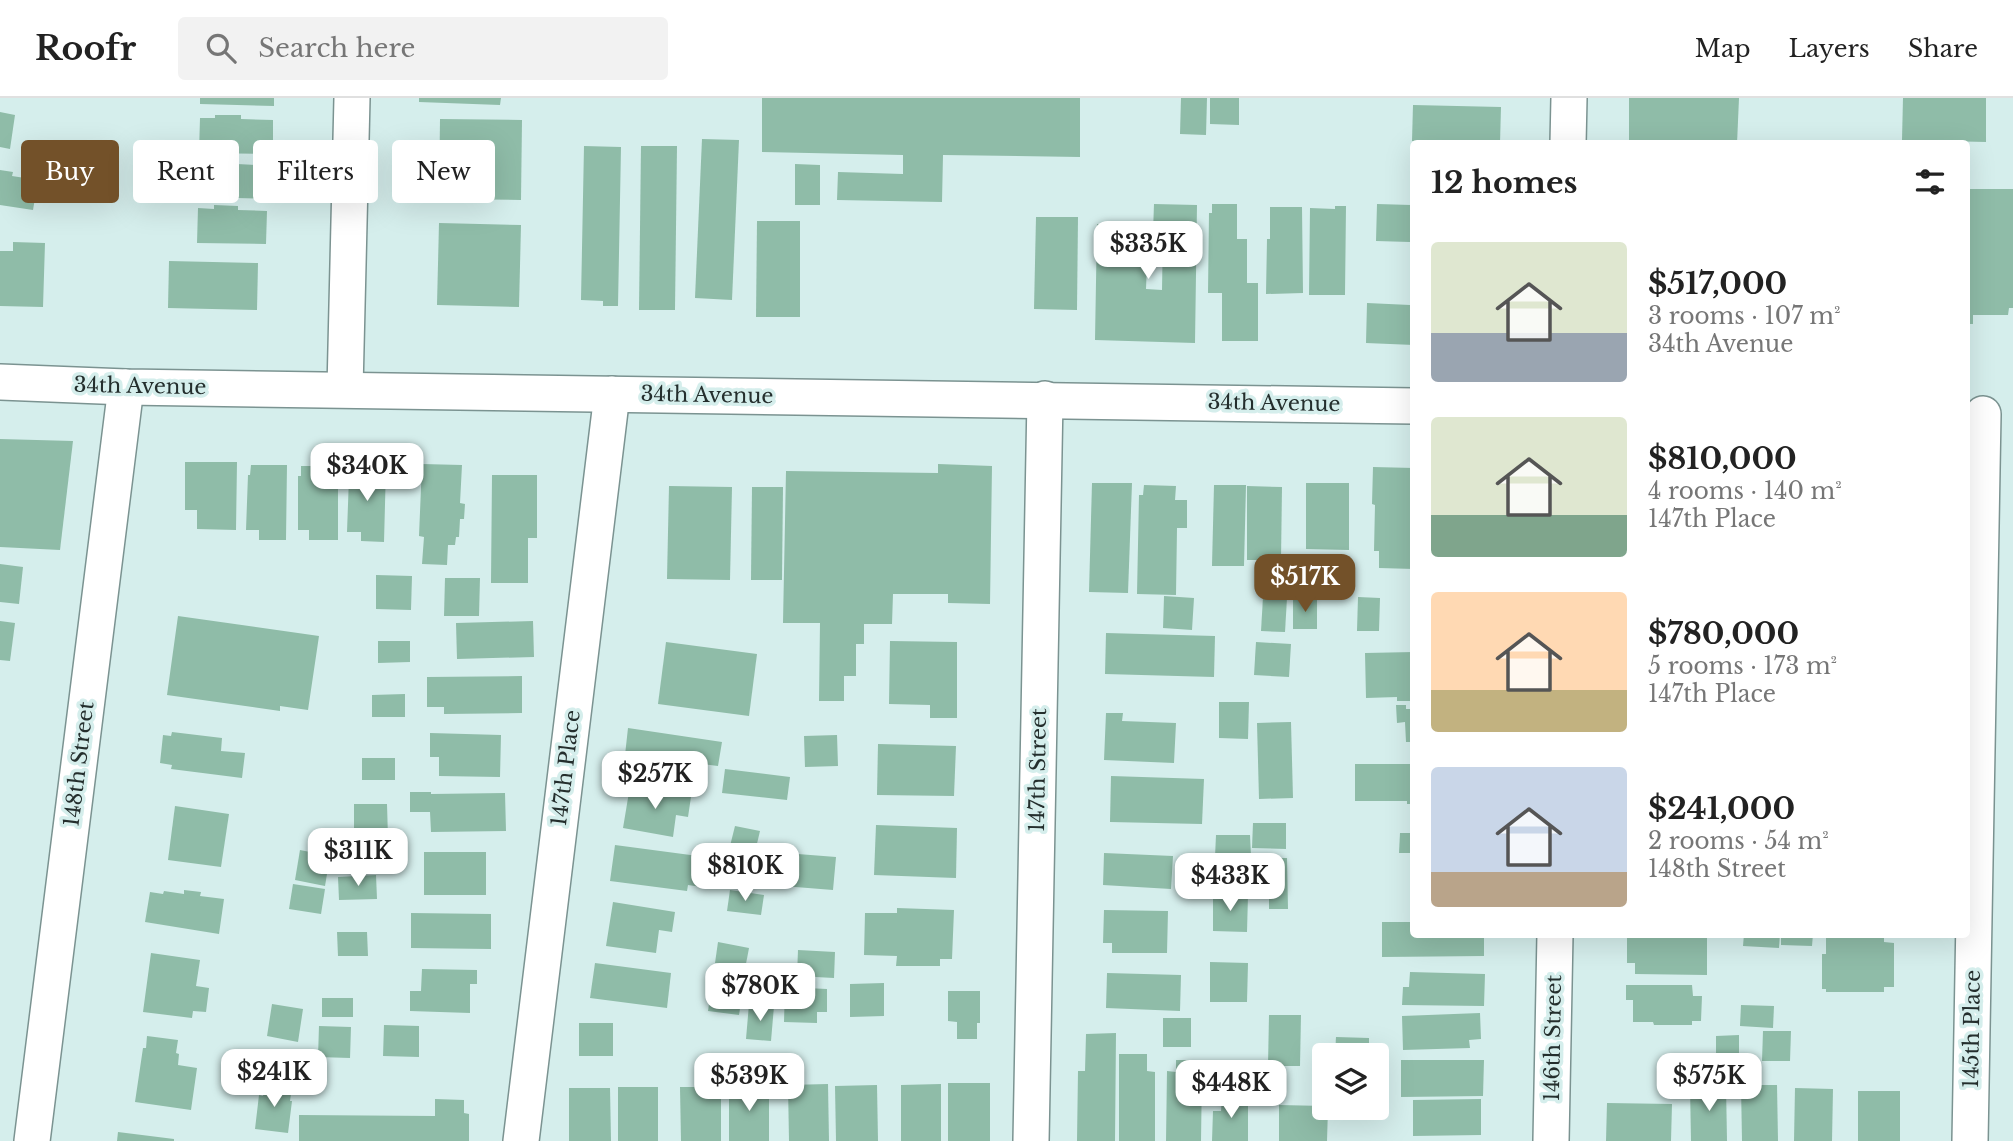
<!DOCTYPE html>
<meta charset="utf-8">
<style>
body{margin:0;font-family:"Libre Baskerville",serif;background:#f2f2f2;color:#222;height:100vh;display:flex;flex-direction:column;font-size:26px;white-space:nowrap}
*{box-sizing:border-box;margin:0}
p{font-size:23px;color:#767676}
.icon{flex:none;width:38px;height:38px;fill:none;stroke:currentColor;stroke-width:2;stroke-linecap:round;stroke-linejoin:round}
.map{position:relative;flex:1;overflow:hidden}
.details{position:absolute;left:1410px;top:42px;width:560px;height:798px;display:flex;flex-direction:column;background:#fff;border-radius:7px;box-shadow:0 7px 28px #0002}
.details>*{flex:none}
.hud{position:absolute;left:21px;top:42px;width:665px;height:63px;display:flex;gap:14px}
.tools{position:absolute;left:1312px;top:945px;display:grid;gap:14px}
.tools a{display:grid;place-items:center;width:77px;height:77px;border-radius:7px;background:#fff;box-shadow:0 7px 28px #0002;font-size:35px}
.price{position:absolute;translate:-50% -60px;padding:0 16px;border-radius:14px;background:#fff;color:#222;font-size:23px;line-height:46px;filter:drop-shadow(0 2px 4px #0008)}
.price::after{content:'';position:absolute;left:50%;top:42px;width:21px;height:16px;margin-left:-10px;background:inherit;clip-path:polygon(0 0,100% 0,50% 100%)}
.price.active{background:#735129;color:#fff}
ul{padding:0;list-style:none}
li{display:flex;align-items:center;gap:21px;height:175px;padding:0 21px}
li span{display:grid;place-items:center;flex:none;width:196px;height:140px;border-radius:7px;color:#555}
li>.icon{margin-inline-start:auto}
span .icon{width:84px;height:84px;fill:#fffc;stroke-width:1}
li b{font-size:30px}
h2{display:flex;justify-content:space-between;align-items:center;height:84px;padding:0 21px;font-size:30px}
.pill{padding:0 24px;border-radius:7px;background:#fff;box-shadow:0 7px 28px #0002;font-size:24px;line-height:63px}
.pill.active{background:#735129;color:#fff}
header{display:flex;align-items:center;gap:42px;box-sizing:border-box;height:98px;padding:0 35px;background:#fff;border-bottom:2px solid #e0e0e0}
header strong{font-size:33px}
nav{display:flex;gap:38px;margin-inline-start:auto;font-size:24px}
.search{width:490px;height:63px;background:#f2f2f2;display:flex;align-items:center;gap:18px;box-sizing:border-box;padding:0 24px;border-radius:7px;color:#767676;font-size:26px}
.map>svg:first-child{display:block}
</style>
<header>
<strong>Roofr</strong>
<div class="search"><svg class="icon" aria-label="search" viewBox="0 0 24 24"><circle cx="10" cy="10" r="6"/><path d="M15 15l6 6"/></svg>Search here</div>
<nav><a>Map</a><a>Layers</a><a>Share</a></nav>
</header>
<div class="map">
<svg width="2013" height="1043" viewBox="0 0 2013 1043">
<rect width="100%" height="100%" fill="#d5eeec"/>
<g fill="#8fbca8">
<path d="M200,0h74v8l-74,-2z"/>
<path d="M419,0h82l-1,7 -81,-3z"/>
<path d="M762,0h318v59l-137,-2 -1,47 -105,-2 1,-28 65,2v-19l-141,-3z"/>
<path d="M1181,0h26l-1,37 -26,-1z"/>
<path d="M1210,0h29v27l-29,-1z"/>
<path d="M1629,0h110l-2,46h-108z"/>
<path d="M1903,0h83v44l-84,-2z"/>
<path d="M1413,7l88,2 -1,36 -88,-2z"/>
<path d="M0,14l15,3 -5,34 -10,-2z"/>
<path d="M215,17h26v4l32,1v34l-74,-1 1,-35h15z"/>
<path d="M440,21l82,1 -1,80 -82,-1z"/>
<path d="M702,41l37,1 -7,160 -37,-2z"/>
<path d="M584,48l37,1 -3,159h-15v-5l-22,-1z"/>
<path d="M641,48h36l-2,164h-36z"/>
<path d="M214,61l24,1 -1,4 35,2 -1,33 -74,-2 1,-35 16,1z"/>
<path d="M795,66l25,1v40h-25z"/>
<path d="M0,72l13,2 -1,4 26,4 -5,30 -33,-5z"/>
<path d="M1967,91h46v119h-4l-1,7h-35v9h-6z"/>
<path d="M1154,106l43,1 -2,138 -100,-3 2,-116 41,1v37l9,1 -1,26 16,1 1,-58h-10z"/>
<path d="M1212,106h25v35h10v44h11v58h-36v-48h-14l1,-80h3z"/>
<path d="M1377,106l34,1v3h3v37h-4v-3l-34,-1z"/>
<path d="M214,107l24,1v4l29,1 -1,33 -69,-1 1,-35 16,1z"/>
<path d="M1335,108h11l-1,89h-36l1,-87 25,1z"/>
<path d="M1270,109h32l1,86 -37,1 1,-55h3z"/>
<path d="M1036,119h42l-1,93 -43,-1z"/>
<path d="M757,123h43v96h-44z"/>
<path d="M439,125l82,2 -2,82 -82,-2z"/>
<path d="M13,144l32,1 -2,64 -43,-1v-55h13z"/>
<rect x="1410" y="161" width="4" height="37"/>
<path d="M169,163l89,2 -1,47 -89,-2z"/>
<path d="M1367,205l43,2v7h4v33l-48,-2z"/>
<path d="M0,341l73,2 -13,109 -60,-3z"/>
<path d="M185,364h52l-1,68 -39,-1v-19h-12z"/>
<path d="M422,366l40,1 -2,38 5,1 -1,15h-4l-1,18h-3l-1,8h-7l-1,20 -25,-1 2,-27 -5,-1z"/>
<path d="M938,366l54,2 -2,138 -42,-1v-9h-55l-1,30h-28v20h-8v32h-12v25h-25l1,-78h-37l3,-152 152,2z"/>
<path d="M251,367h36l-1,75h-27v-10h-13l2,-55h2z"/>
<path d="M301,368h37v74h-29v-10h-11v-54h3z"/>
<path d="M352,368l34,1 -2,75 -23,-1v-9h-14l2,-55 3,1z"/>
<path d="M1373,369l41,1v101l-35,-1v-17h-5l1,-46 -3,-1z"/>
<path d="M492,377h45v63h-9v45h-37z"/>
<path d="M1092,385h40l-4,110 -39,-1z"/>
<path d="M1306,385h43v67l-43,-1z"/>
<path d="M1144,387l32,1 -1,14h12v28h-10l-1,67 -39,-1 2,-99h4z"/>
<path d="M1214,387h32l-2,81h-32z"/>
<path d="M669,388l63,1 -2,93 -63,-1z"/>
<path d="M1247,388l35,1 -1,73h-34z"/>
<path d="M752,389h31l-1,93h-31z"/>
<path d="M0,466l23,3 -4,37 -19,-2z"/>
<path d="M376,477l36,1 -1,34 -35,-1z"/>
<path d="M445,480h35l-1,38h-35z"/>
<path d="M1164,498l30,2 -2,32 -29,-2z"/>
<path d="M1263,499l24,1 -2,34 -24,-1z"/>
<path d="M1358,499l22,1 -1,33h-22z"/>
<rect x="1293" y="500" width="24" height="31"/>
<path d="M178,518l141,20 -11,74 -28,-4v5l-113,-16z"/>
<path d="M0,523l15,2 -5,38 -10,-1z"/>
<path d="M533,523l1,36 -77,2 -1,-36z"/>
<path d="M1106,535l109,3 -1,41 -109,-3z"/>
<path d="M378,543h32v21l-32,1z"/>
<path d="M890,543l67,1v76h-27v-13l-41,-1z"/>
<path d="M666,544l91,12 -8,62 -91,-12z"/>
<path d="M1256,544l35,2 -2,33 -35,-2z"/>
<path d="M1414,554v49h-17v-4l-31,1 -1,-45z"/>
<path d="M522,578v37l-78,1v-7h-17v-30z"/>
<path d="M405,596v23h-33v-22z"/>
<path d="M1219,604h30l-1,37 -29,-1z"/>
<path d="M1396,607h10v4h8v33h-8l-1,-20 -8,1z"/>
<path d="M1106,615h17l-1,8 54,2 -2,40 -70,-3z"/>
<path d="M1291,624l2,76 -34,1 -2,-76z"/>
<path d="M628,630l94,14 -4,24 -16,-2 -1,10 -77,-10z"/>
<path d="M172,634l50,6 -1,13 24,2 -3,25 -71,-9 1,-4 -12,-2 3,-28 8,1z"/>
<path d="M430,635l71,2 -1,42 -61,-1v-19h-9z"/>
<path d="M837,637l1,31 -33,1 -1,-31z"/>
<path d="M878,646l78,2 -2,50 -77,-1z"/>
<rect x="362" y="660" width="33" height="22"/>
<path d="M1355,666h59v40h-7v-3h-52z"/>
<path d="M725,671l65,8 -3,23 -65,-7z"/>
<path d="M1111,678l93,3 -2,45 -92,-2z"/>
<path d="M630,688l61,11 -3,20 -12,-2 -3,22 -50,-9z"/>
<path d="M410,694h21v2l74,-1 1,38 -75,1 -1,-20h-20z"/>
<path d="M354,706h33l1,34 -34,1z"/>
<path d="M175,708l54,8 -8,53 -53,-7z"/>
<path d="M1253,725h33v26l-34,-1z"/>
<path d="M876,727l81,3 -1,50 -82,-3z"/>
<path d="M735,728l25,5 -5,21 -25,-6z"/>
<path d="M1400,735h14v20h-15z"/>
<path d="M1216,737h34l1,21 -36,1z"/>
<path d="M615,747l98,13 -4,30 -21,-3 -1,6 -77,-10z"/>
<path d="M300,752l30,6 -5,30 -30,-6z"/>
<rect x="424" y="754" width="62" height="43"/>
<path d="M785,755l51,4 -3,33 -50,-4z"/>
<path d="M1104,755l69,3 -2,33 -68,-4z"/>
<path d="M1253,760h34l1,51h-19v-16l-16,-1z"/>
<path d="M1410,771h4v37h-3z"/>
<path d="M376,777l1,24 -38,1 -1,-23z"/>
<path d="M293,786l32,5 -4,25 -32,-5z"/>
<path d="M184,792l17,2 -1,4 24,3 -5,35 -74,-12 5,-30 13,2 1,-3 20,3z"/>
<path d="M730,792l34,5 -3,20 -34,-4z"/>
<path d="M1213,796l35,1 -1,37 -34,-1z"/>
<path d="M613,804l62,10 -3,20 -13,-2 -3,23 -50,-7z"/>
<path d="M897,810l57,2 -2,49h-12v7h-44l1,-10 -33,-1 1,-42h32z"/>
<path d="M1104,812l64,1 -1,42h-55v-10h-9z"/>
<path d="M411,815l80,1v35l-80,-1z"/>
<path d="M1382,824h32v12h70v22l-102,1z"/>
<path d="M337,834h30l1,24h-30z"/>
<path d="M1627,836l80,1v40l-72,-1v-11h-8z"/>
<path d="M1744,836h36l-1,14 -36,-2z"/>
<path d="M1781,836h32l-1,12 -31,-1z"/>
<path d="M1826,836h58v8l10,1v44h-10v5h-58v-3h-4v-35h4z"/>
<path d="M718,844l31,6 -4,21 -30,-6z"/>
<path d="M798,852l37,2 -1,26 -37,-2z"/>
<path d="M151,855l49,7 -4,26 13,2 -3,24 -13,-1 -1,7 -49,-6z"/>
<path d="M1210,864l38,1 -1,39h-37z"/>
<path d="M595,865l76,10 -4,35 -77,-10z"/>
<path d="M422,871l55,1v14h-7v29l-60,-2v-20h11z"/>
<path d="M1410,874l75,2 -1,32 -82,-1 1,-18h6z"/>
<path d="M1107,875l74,2 -1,36 -74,-3z"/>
<path d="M884,885v33l-34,1v-33z"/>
<path d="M1626,887h66l1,11h9l-1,25h-9v4h-38l-1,-3h-20v-22h-7z"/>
<path d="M785,889l42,2v23h-10v11l-33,-1z"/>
<path d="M711,892l31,5 -3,20 -31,-4z"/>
<path d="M948,893h32v32h-3v16h-20v-17l-9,-1z"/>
<rect x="322" y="900" width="31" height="19"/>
<path d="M272,906l31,5 -5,33 -31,-6z"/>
<path d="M749,906l25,2 -3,35 -25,-2z"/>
<path d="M1741,907l33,1 -1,22 -33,-2z"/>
<path d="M1480,915l1,26 -12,1 1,8 -67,2 -1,-34z"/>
<path d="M1269,917h32l-1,51h-32z"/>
<rect x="1163" y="920" width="28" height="29"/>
<rect x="579" y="925" width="34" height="33"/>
<path d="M384,927l35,1v31l-36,-1z"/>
<path d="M319,928l32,1 -1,31 -32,-1z"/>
<path d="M1763,933h28l-1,30h-28z"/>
<path d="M1116,935l-1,108h-38l1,-70h7l1,-37z"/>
<path d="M1739,937v32h-23v-31z"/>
<path d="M147,938l31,4 -2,13 3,1 -1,11 19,3 -6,42 -56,-8 8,-54h3z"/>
<path d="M1336,939l33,1v17h-34z"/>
<path d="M1119,956h28v17l8,1v69h-36z"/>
<path d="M1176,962h17l-1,12h10l-1,69h-35l1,-70 9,1z"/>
<path d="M1401,962h83l-1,36 -82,1z"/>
<path d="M265,985l27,4 -2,14h2l-4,32 -33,-4 4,-34 4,1z"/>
<rect x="948" y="985" width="42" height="58"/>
<path d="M828,986l1,57h-40l-1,-56z"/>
<path d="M941,986v57h-40v-56z"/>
<rect x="729" y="987" width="40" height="56"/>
<path d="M877,987l1,56h-42l-1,-55z"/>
<path d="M1726,987l1,56h-36l-1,-55z"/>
<path d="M1741,987h36l1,56h-36z"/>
<rect x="618" y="989" width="40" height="54"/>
<path d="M680,989h41v54h-40z"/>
<path d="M569,990h41l1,53h-42z"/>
<path d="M1795,990l38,1 -1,52h-38z"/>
<rect x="1858" y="993" width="42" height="50"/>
<path d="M1222,998h26v45h-36l1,-30h8z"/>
<path d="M435,1001l29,1v13l5,1v27h-170v-26l136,1z"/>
<path d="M1481,1001v36l-68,1v-36z"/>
<path d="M1607,1005l65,1 -1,37h-65z"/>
<path d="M1279,1007l46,1v2h3l-1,33h-48z"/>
<path d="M118,1034l56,7v2h-57z"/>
</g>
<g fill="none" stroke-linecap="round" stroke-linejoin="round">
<g stroke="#7b9391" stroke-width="38">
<g id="street">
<path d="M1568,46l1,-46"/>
<path d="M0,284l126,5 1288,19"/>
<path d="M345,291l7,-291"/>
<path d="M32,1043l94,-754"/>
<path d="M521,1043l91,-747"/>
<path d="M1031,1043l14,-742"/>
<path d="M1551,1043l4,-207"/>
<path d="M1970,1043l13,-727"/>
</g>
</g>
<use href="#street" stroke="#fff" stroke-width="35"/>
</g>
<g text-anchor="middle" stroke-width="7" stroke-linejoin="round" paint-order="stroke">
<g font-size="21" fill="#242e2d" stroke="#d5eeec">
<text transform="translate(140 288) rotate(1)" y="7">34th Avenue</text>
<text transform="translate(707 297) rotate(1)" y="7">34th Avenue</text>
<text transform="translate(1274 305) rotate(1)" y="7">34th Avenue</text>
<text transform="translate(79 666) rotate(-83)" y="7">148th Street</text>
<text transform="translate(566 670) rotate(-83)" y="7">147th Place</text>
<text transform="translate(1038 672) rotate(-89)" y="7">147th Street</text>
<text transform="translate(1972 931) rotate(-89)" y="7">145th Place</text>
<text transform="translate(1553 940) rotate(-89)" y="7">146th Street</text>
</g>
</g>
</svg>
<div class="tools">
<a><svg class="icon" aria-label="layers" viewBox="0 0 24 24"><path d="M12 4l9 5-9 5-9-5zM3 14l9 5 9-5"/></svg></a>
</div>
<b class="price" style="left:1148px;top:183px">$335K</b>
<b class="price" style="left:367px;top:405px">$340K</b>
<b class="price active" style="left:1305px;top:516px">$517K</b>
<b class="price" style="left:655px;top:713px">$257K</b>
<b class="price" style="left:358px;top:790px">$311K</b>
<b class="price" style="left:745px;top:805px">$810K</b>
<b class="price" style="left:1230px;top:815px">$433K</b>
<b class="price" style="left:760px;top:925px">$780K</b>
<b class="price" style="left:274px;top:1011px">$241K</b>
<b class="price" style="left:749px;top:1015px">$539K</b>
<b class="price" style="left:1709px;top:1015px">$575K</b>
<b class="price" style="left:1231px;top:1022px">$448K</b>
<div class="hud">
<a class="pill active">Buy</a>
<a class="pill">Rent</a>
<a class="pill">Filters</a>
<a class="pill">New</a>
</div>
<section class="details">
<h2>12 homes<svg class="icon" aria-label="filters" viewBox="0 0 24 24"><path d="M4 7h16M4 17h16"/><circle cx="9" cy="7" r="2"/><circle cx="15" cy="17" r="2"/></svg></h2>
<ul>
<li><span style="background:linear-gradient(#dfe7d0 65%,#9aa5b1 0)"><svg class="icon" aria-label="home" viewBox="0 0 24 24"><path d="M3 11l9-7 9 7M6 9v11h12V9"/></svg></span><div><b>$517,000</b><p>3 rooms · 107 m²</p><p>34th Avenue</p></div></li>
<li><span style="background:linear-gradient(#dfe7d0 70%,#7fa58c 0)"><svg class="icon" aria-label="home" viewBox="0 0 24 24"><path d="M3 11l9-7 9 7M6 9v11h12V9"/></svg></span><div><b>$810,000</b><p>4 rooms · 140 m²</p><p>147th Place</p></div></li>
<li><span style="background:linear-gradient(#ffd9b3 70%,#c2b280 0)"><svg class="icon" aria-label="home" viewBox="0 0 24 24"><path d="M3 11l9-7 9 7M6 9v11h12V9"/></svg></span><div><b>$780,000</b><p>5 rooms · 173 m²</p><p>147th Place</p></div></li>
<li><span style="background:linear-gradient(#c9d6e8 75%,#b9a48a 0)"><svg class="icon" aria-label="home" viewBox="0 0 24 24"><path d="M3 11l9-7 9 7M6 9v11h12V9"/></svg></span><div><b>$241,000</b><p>2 rooms · 54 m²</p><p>148th Street</p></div></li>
</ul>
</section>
</div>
